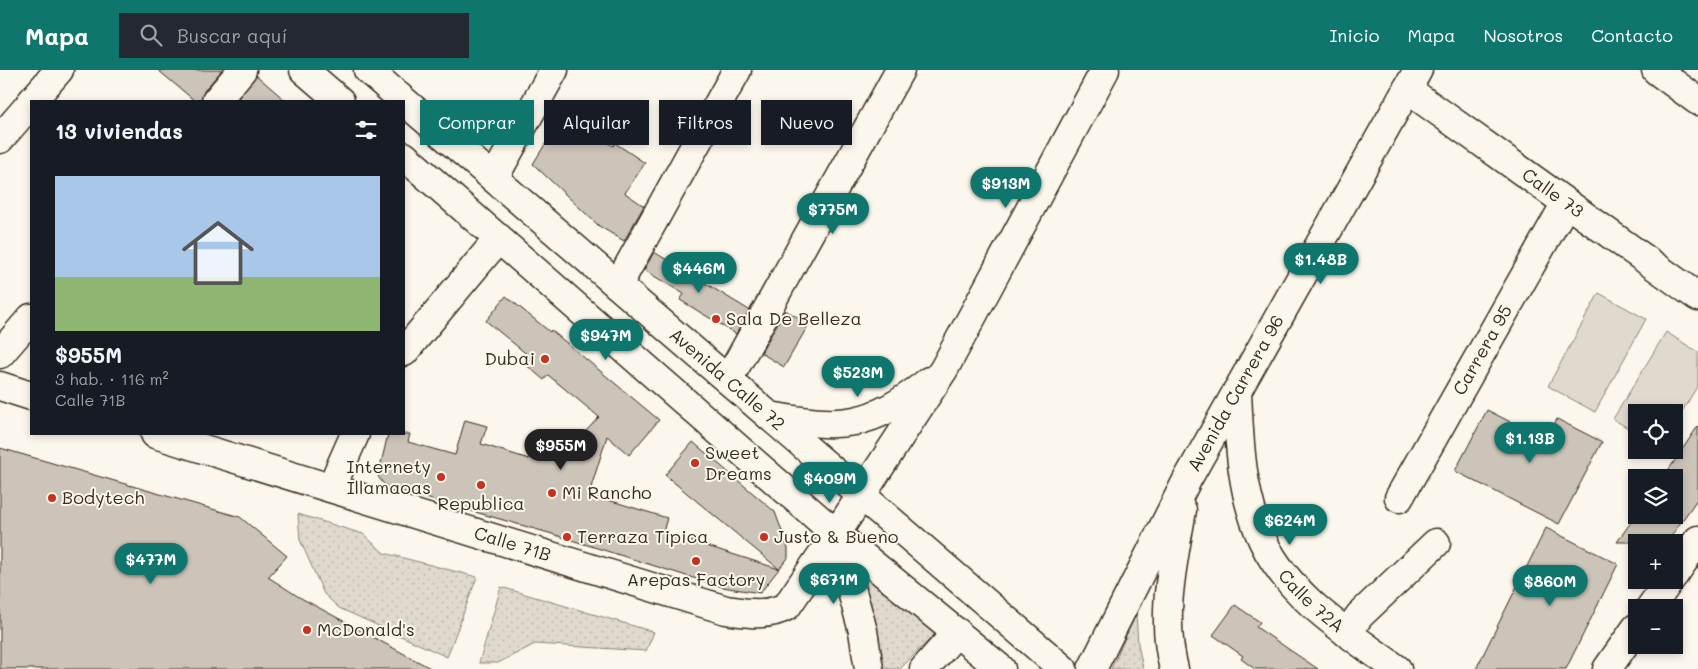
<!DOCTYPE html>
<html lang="es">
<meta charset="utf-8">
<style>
body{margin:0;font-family:Mali,sans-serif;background:#242831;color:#f1f3f6;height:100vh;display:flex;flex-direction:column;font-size:19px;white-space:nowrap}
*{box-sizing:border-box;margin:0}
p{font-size:16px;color:#9ea1a6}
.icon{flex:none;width:28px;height:28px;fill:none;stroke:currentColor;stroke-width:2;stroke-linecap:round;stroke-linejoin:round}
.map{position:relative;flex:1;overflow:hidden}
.sheet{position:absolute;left:30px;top:30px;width:375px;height:335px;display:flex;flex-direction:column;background:#171b24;border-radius:0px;box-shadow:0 2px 8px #0003}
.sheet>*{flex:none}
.top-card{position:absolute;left:420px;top:30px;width:475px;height:45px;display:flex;gap:10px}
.buttons{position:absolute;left:1628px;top:334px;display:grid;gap:10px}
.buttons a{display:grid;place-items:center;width:55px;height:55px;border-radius:0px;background:#171b24;box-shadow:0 2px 8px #0003;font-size:25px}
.price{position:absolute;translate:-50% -42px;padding:0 11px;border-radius:18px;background:#0f766e;color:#fff;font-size:16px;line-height:32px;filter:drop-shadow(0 1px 2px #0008)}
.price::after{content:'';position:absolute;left:50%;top:30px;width:15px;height:11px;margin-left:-8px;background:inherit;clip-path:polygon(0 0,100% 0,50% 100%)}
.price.selected{background:#222;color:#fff}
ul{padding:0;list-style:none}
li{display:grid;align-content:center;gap:10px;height:265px;padding:0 25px}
li span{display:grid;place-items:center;height:155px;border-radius:0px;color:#555}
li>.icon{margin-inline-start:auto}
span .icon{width:90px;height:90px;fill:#fffc;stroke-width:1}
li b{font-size:21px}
h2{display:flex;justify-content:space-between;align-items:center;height:60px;padding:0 25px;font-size:21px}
.pill{padding:0 18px;border-radius:0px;background:#171b24;box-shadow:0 2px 8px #0003;font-size:18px;line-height:45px}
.pill.selected{background:#0f766e;color:#fff}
header{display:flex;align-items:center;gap:30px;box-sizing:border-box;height:70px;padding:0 25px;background:#0f766e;color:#fff}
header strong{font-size:24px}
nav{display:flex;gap:28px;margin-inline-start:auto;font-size:18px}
.search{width:350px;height:45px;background:#242831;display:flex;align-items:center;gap:12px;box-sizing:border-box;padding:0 18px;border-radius:0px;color:#9ea1a6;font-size:19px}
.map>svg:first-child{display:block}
</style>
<header>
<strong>Mapa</strong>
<div class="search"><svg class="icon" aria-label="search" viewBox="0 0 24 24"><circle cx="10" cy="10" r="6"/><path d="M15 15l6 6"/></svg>Buscar aquí</div>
<nav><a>Inicio</a><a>Mapa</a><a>Nosotros</a><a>Contacto</a></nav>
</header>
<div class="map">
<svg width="1698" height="599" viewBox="0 0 1698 599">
<defs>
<pattern id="grass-dots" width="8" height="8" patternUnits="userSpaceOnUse" patternTransform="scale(1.25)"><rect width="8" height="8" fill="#dfd9ce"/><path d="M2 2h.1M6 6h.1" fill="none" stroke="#c0bab0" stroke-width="1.8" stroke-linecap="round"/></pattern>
</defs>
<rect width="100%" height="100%" fill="#fbf7ec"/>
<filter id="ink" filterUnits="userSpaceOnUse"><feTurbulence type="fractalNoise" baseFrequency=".02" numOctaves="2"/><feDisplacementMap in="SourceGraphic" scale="10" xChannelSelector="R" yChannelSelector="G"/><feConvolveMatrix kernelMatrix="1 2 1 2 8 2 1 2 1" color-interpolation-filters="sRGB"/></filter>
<g filter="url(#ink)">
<g fill="url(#grass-dots)" stroke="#8d8276">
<path d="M298,444l65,20 21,19 93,24 -30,80 -108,-49 -15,-14 -24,-54z"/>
<path d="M850,493l88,68 -38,38h-21z"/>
<path d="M501,517l153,45 -8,19 -111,-7 -37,19h-19z"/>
<path d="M1136,544l2,30 5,25h-32z"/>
</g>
<g fill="#dfd9ce" stroke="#8d8276">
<path d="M1599,223l47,26 -51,93 -47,-26z"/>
<path d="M1666,262l32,20v33l-24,40v-13h-38v21l-23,-14z"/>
</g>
<g fill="#ccc4b9" stroke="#3b2a1e">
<path d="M158,0h64l-18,21 -3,10h-6z"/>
<path d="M256,5l30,26h-50z"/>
<path d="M555,58l21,13 8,-13 29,18 2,-3 30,20 -20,30 19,13 -20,35 -25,-15 -66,-62z"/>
<path d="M654,182l95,58 -13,24 -56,-34 4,-6 -40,-24z"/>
<path d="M506,226l44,36 1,-2 108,90 -30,35 -22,-19 -18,58 78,24 -4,14 116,37 -19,24 -38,-6 -173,-54 -162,-46 -5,-5 -4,-6 10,-42h22l-2,8 47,13 10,-35 22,6 -6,18 48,15 7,-26 38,11 25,-27 -51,-42 -4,5 -20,-17 5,-7 -43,-35z"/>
<path d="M785,240l24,14 -25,43 -23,-14z"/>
<path d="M1487,340l59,30 11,-21 45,23 -43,82 -104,-53z"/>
<path d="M1698,356v72l-31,44h-50l19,-27h38v-37h-11z"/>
<path d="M693,372l82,70 13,36v10l-9,11 -114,-94z"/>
<path d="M0,378l240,69 47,39 -19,21 31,20 133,72h-432z"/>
<path d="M1546,458l72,36 -52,105h-90z"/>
<path d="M1235,535l25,17 -4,5 62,42h-63l-14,-10 2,-3 -30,-21z"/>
</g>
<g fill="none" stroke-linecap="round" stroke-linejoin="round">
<g stroke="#3b2a1e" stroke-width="31">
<g id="minor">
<path d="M1656,0l42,31"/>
<path id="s1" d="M1407,19l291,208"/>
<path d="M32,31l27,-31"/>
<path d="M216,31l26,-31"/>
<path d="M0,69l31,-36"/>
<path d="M494,108l60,-108"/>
<path d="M618,215l119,-215"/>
<path d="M404,282l95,-114"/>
<path d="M0,284l31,-36"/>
<path d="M728,310l172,-310"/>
<path d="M0,316l31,10"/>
<path id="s2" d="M1237,321c2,50 4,104 26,150 26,56 86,93 134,128"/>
<path id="s3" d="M155,364l571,176c21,3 42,7 61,-4l49,-72"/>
<path d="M331,418l24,-54"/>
<path id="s4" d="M1399,428l167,-295"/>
<path d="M1674,505l24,-35"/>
<path d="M1650,538l20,-28"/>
<path d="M1347,563l13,-18 76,-72"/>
<path d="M1607,599l29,-41"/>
</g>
</g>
<g stroke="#3b2a1e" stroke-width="31">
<g id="major">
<path d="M304,0l36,31"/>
<path id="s5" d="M368,0l695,599"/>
<path d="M404,86l432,378 165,135"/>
<path d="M770,346c72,13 100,12 159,-35"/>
<path d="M836,464l108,-165 161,-299"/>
<path d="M836,464l27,97 6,38"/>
<path d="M924,599l33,-37"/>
<path id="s6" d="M1092,599l95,-189 231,-410"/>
<path d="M1174,599c-14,-53 -1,-106 8,-159"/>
</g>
</g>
<use href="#minor" stroke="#fbf7ec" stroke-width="28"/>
<use href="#major" stroke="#fbf7ec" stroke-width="28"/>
</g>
</g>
<g fill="#c8321e" stroke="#fbf7ec" stroke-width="2">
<circle cx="716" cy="249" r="5"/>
<circle cx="545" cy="289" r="5"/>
<circle cx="695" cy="393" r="5"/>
<circle cx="441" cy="407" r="5"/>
<circle cx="481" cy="415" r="5"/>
<circle cx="552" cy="423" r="5"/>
<circle cx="52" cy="428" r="5"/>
<circle cx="567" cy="467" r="5"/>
<circle cx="764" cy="467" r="5"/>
<circle cx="696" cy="491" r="5"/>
<circle cx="307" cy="560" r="5"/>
</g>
<g text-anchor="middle" stroke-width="4" stroke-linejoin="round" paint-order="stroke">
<g font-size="18" fill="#3b2a1e" stroke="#fbf7ec">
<text dy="6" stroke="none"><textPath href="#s1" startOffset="179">Calle 73</textPath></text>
<text dy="6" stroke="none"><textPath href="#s4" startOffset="170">Carrera 95</textPath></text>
<text dy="6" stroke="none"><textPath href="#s5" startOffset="474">Avenida Calle 72</textPath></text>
<text dy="6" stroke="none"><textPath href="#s6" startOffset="311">Avenida Carrera 96</textPath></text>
<text dy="6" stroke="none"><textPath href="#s3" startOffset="374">Calle 71B</textPath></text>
<text dy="6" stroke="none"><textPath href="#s2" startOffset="231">Calle 72A</textPath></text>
</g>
<g font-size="18" fill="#3b2a1e" stroke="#fbf7ec" text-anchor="start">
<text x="726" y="255">Sala De Belleza</text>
<text x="535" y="295" text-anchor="end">Dubai</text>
<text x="705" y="389">Sweet<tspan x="705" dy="21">Dreams</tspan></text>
<text x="431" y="403" text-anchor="end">Internety<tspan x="431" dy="21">Illamaoas</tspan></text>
<text x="562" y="429">Mi Rancho</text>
<text x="62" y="434">Bodytech</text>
<text x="481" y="440" text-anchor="middle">Republica</text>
<text x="577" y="473">Terraza Tipica</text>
<text x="774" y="473">Justo &amp; Bueno</text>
<text x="696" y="516" text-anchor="middle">Arepas Factory</text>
<text x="317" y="566">McDonald's</text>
</g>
</g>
</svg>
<div class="buttons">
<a><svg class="icon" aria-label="locate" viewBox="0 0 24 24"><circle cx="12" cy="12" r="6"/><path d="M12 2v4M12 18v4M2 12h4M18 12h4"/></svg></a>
<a><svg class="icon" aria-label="layers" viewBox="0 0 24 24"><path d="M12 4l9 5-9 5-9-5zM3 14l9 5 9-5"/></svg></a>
<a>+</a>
<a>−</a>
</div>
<b class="price" style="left:1006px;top:139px">$913M</b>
<b class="price" style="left:833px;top:165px">$775M</b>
<b class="price" style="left:1321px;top:215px">$1.48B</b>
<b class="price" style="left:699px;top:224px">$446M</b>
<b class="price" style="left:606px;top:291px">$947M</b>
<b class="price" style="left:858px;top:328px">$523M</b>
<b class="price" style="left:1530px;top:394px">$1.13B</b>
<b class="price selected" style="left:561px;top:401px">$955M</b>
<b class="price" style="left:830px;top:434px">$409M</b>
<b class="price" style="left:1290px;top:476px">$624M</b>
<b class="price" style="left:151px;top:515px">$477M</b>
<b class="price" style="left:834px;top:535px">$671M</b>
<b class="price" style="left:1550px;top:537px">$860M</b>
<div class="top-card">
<a class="pill selected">Comprar</a>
<a class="pill">Alquilar</a>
<a class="pill">Filtros</a>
<a class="pill">Nuevo</a>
</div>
<section class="sheet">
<h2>13 viviendas<svg class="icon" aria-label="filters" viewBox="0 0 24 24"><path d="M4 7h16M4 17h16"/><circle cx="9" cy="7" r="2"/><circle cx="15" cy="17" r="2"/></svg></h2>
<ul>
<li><span style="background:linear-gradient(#a9c7e8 65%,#8fb573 0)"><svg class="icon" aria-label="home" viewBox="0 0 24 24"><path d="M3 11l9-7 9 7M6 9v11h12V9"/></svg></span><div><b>$955M</b><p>3 hab. · 116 m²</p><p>Calle 71B</p></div></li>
</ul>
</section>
</div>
